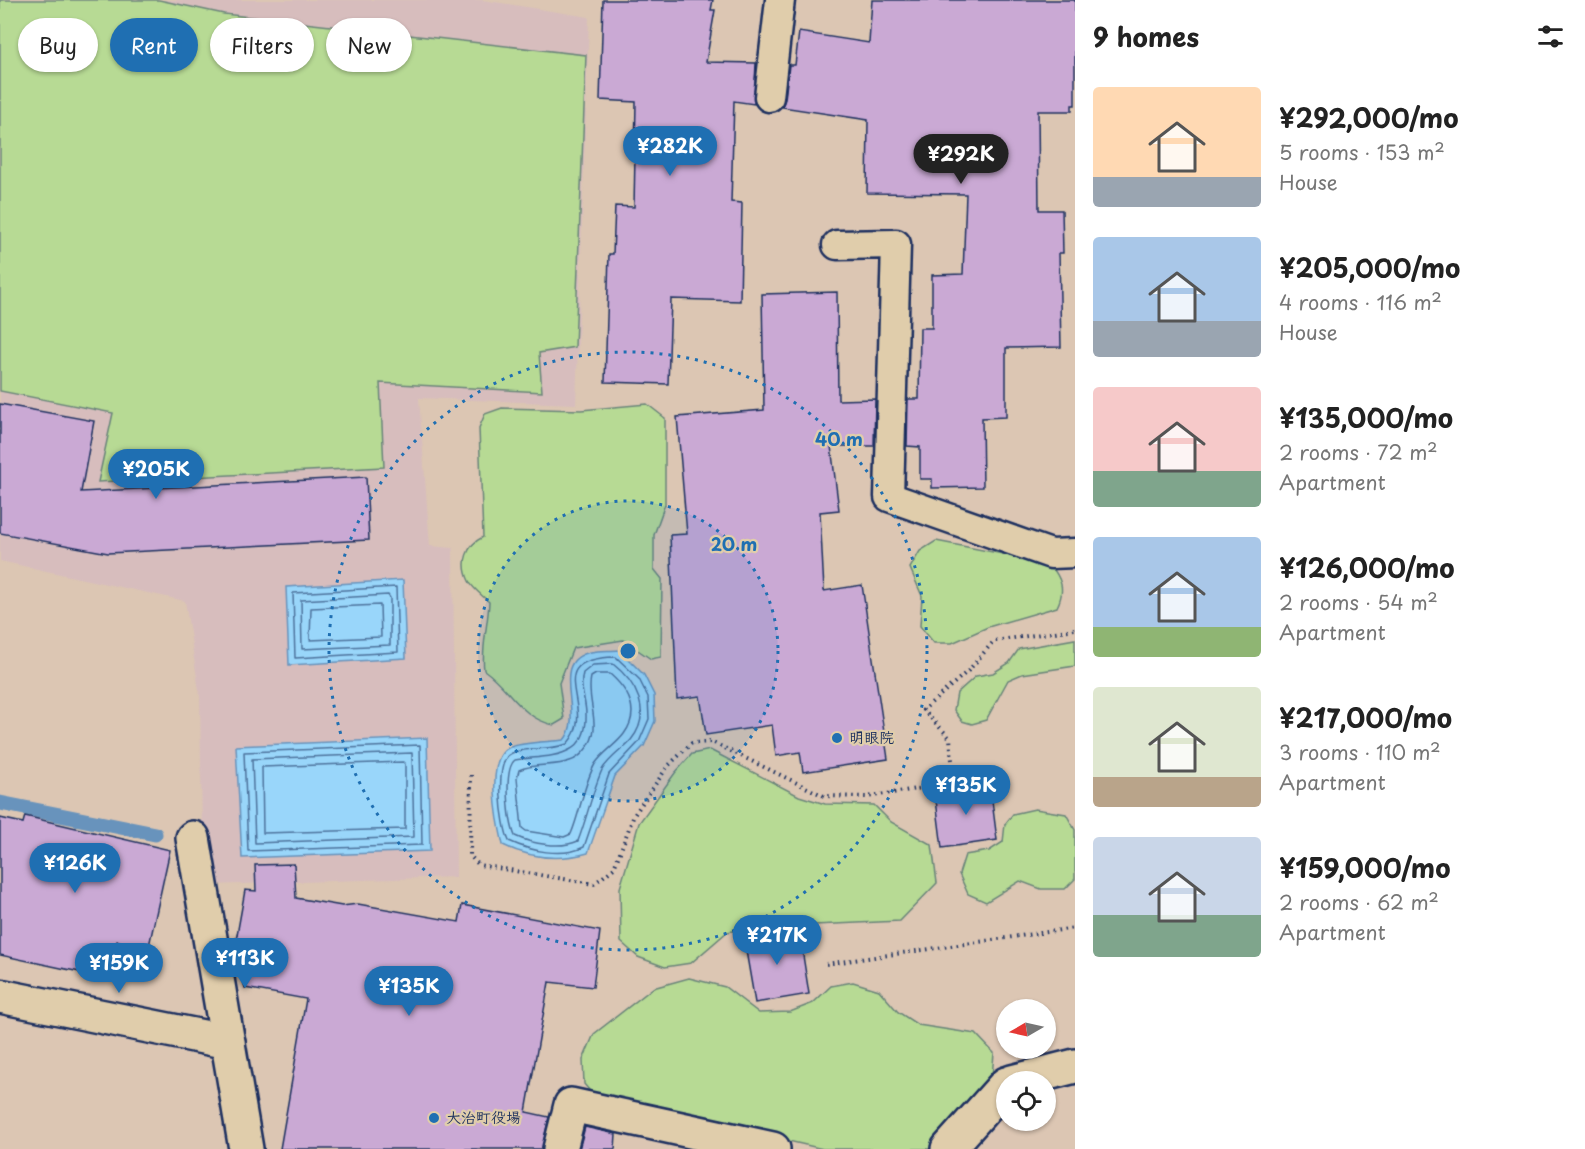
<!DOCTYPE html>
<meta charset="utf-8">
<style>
body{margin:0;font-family:"Playpen Sans","Klee One",sans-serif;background:#f2f2f2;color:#222;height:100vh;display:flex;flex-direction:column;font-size:22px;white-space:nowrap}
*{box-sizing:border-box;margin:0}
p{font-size:20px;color:#767676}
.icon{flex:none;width:33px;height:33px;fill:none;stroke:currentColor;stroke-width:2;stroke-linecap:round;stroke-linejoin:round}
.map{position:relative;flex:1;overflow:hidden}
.sheet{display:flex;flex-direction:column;background:#fff;width:510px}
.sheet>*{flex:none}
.top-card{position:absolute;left:18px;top:18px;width:570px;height:54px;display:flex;gap:12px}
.needle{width:39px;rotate:261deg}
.tools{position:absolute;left:996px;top:999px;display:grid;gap:12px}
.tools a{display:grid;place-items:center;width:60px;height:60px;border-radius:50%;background:#fff;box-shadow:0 2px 4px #0004;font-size:30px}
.price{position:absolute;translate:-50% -51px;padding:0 14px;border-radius:21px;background:#1f6fb2;color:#fff;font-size:20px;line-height:39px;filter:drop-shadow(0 2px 3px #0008)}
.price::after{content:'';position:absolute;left:50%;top:36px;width:18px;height:14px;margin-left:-9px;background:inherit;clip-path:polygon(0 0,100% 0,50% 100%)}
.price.selected{background:#222;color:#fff}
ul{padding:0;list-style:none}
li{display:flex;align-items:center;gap:18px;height:150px;padding:0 18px}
li span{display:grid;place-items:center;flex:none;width:168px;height:120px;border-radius:6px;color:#555}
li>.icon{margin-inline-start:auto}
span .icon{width:72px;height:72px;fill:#fffc;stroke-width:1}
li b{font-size:26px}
h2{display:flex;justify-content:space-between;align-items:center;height:72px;padding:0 18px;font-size:26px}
.chip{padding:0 21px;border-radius:27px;background:#fff;box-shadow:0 2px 4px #0004;font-size:21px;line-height:54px}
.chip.selected{background:#1f6fb2;color:#fff}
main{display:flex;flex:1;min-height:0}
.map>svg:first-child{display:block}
</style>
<main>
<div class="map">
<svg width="1075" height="1149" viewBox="0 0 1075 1149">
<rect width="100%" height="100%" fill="#dcc6b3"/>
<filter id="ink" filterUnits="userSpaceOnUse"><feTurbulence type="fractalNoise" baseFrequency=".0167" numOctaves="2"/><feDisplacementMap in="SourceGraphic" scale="12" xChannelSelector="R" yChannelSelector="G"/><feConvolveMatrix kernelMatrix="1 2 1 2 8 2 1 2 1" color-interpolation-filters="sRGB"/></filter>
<g filter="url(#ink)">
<path fill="#d7bdbd" d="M0,0h482l107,17 -13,387 -157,-6 11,148 23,2 3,329 -246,8 -8,-50 -2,-138 -15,-96 -185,-40z"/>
<g fill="#b7da94" stroke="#698479" stroke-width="1.5">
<path d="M0,0h159l65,14 362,41 -11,292 -36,6 3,39 -162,-9 4,84 -286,15 15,-69 -113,-22z"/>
<path d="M647,404l18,14v86l-11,31v34l8,10 -1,78 -10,2 -28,-19 -50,8 -14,35 5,36 -10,6c-34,-7 -43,-36 -70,-55 -3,-23 4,-44 5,-68 -6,-6 -17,-14 -20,-21 -9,-19 -2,-36 14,-44l-4,-109 6,-14 17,-6 79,2z"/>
<path d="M936,541l113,22c12,15 17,26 8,44l-69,20 -36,16h-18l-14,-17 2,-30 -12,-28 10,-17z"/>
<path d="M1075,639v27l-53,8 -14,6 -22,40 -14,4 -10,-3 -8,-11 3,-17 19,-17 17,-3 16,-10 10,-14z"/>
<path d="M710,750l89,46 26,8 49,1 17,17 41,23 5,38 -37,38 -148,7 -25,4 -36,31 -26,4 -27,-10 -17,-15 -1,-54 19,-65 36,-50 17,-19z"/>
<path d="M1035,809l31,5 9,16v49l-10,10h-24l-21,-8 -34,21 -18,-8 -9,-20 6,-19 24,-4 14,-9 2,-18 8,-10z"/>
<path d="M689,978l36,9 34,26 31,-1 23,-9 18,-17 22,-4 26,8 19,22 20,13 58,9 18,19 -2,24 -61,72h-108l-229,-53 -10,-12 -1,-24 11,-26 59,-46z"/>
</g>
<g fill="#99d6fa" stroke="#6793bc" stroke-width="1.5">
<path d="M403,580l3,78 -117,7 -3,-78z"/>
<path d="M619,650l25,25 10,20 1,26 -11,25 -29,30 -27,77c-29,8 -58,5 -85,-8 -5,-22 -18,-85 5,-97 12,-6 41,-6 56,-8 22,-25 -18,-79 27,-88 9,-2 19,-1 28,-2z"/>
<path d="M427,738l3,113 -188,7 -6,-112z"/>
</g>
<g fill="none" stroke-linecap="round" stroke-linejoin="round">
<g stroke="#4d729c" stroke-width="1.5">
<path d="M396,587l2,65 -103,6 -2,-65z"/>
<path d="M388,595l2,3v47l-88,4 -1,-49z"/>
<path d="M380,605l1,32 -71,3 1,-32z"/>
<path d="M616,657l23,22 9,18 1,22 -10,23 -30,32 -25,73c-22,11 -54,4 -75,-6 -7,-15 -16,-81 3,-88 17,-7 38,-2 55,-9 34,-36 -32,-85 49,-87z"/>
<path d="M613,664c23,18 40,49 18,76 -9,10 -23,19 -29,30 -10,22 -15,48 -24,71 -17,8 -46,3 -63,-5 -6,-14 -12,-67 0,-76 34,-5 73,0 71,-46 0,-14 -7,-26 -3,-41l10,-8z"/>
<path d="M596,674h14c18,16 31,37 14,60 -8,11 -21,18 -29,30 -11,19 -15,49 -24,70l-7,3 -38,-6 -4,-3 -5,-50 2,-8c15,-7 35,-3 51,-9 7,-2 11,-6 15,-11 20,-23 0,-48 6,-73z"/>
<path d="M420,745l2,100 -174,6 -4,-99z"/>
<path d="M412,753l2,84 -159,6 -3,-84z"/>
<path d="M403,762l2,2v65l-142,4 -1,-66z"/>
</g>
<path stroke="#6793bc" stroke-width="15" d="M0,803l155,31"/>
</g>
<g fill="#caa9d4" stroke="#1b2f5e" stroke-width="1.5">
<path d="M603,0h110l-2,10h4l-9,52 50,1 -2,41 -20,-3 -3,101 11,1 -2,98 -69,-2 -3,85 -63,-2 4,-128h4l2,-48 19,1 2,-105 -36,-2z"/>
<path d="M872,0h203v105h-3v6h-34l1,99h23l1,43h-4l2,94 -55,1v69l-24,1 1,69 -51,1v-9h-12v-32l-13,-1 1,-47h11l1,-71h12v-53l31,-1 3,-80 -99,-1 1,-73 -86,-13 3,-8 4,-34h6l4,-33 70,11z"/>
<path d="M837,292l1,108 37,-1 -1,47h-43l8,64 -19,2 4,79 38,-6 26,174 -85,13 -3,-20 -24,4 -4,-31 -66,10 -6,-39 -23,3 -7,-164 17,-1 -10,-117 87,-7 -2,-116z"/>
<path d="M0,404l94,17 -13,71 285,-15 3,63 -261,13 -108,-20z"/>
<path d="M990,785l7,55 -55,8 -7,-56z"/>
<path d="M25,816l145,34 -21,96 -32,-5 -9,37 -108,-23v-137l23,5z"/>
<path d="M294,864l2,34 46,8 16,-2 101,18 3,-17 138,26 -7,56 -44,-5 -23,130 23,5 -7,32h-262l26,-150 -61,-11 -10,-42 10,-56 11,1 -1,-26z"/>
<path d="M799,930l10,64 -54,9 -11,-64z"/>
<path d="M585,1127l31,7 -1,15h-36z"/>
</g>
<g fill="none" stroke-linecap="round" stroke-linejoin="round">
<g stroke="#1b2f5e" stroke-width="33">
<g id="lane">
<path d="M769,97l11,-97"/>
<path d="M837,245l59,-1 -7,253 162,57 24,-1"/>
</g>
</g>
<g stroke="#1b2f5e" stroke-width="38">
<g id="street">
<path d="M193,838l53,311"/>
<path d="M0,996l228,46"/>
<path d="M1012,1082l63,-16"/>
<path d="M560,1149l11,-44 202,44"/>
<path d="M948,1149l58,-65"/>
</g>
</g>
<g stroke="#1b2f5e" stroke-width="4" stroke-dasharray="1.5 4.5" stroke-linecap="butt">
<path d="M471,775l-1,81 9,9 115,19 20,-16 20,-53 34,-49 24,-23 20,-1 112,54 43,1 87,-14 -4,-45 -27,-28 45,-39 26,-30 81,-12"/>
<path d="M826,964l249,-36"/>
</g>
<use href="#lane" stroke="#e0cdab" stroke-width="28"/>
<use href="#street" stroke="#e0cdab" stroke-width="33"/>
</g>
</g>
<circle cx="628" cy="651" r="150" fill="#1f6fb2" fill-opacity=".12"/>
<g fill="none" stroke="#1f6fb2" stroke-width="3" stroke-dasharray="3 6">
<circle cx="628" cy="651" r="150"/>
<circle cx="628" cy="651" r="299"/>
</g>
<g fill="#1f6fb2" stroke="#e0cdab" stroke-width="2">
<circle cx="837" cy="738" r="6"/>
<circle cx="434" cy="1118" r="6"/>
</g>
<g text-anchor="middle" stroke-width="4.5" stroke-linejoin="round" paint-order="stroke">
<g font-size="15" font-weight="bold" fill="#1b2f5e" stroke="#e0cdab" text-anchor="start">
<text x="849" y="743">明眼院</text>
<text x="446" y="1123">大治町役場</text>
</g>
</g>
<circle cx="628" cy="651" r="9" fill="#1f6fb2" stroke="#e0cdab" stroke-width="3"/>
<g font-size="18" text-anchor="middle" font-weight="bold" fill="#1f6fb2" stroke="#e0cdab" stroke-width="4.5" stroke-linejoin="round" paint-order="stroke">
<text x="839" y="446">40 m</text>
<text x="734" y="551">20 m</text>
</g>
</svg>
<div class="tools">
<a><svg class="needle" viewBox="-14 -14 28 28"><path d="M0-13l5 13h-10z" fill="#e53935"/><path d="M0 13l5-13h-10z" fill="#767676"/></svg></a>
<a><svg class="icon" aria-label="locate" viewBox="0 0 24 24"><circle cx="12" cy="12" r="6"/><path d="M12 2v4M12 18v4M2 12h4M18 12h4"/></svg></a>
</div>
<b class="price" style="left:670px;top:177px">¥282K</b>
<b class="price selected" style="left:961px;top:185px">¥292K</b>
<b class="price" style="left:156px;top:500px">¥205K</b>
<b class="price" style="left:966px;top:816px">¥135K</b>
<b class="price" style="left:75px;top:894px">¥126K</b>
<b class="price" style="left:777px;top:966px">¥217K</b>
<b class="price" style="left:245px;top:989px">¥113K</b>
<b class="price" style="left:119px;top:994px">¥159K</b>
<b class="price" style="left:409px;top:1017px">¥135K</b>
<div class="top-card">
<a class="chip">Buy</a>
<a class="chip selected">Rent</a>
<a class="chip">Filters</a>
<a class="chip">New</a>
</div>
</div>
<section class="sheet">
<h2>9 homes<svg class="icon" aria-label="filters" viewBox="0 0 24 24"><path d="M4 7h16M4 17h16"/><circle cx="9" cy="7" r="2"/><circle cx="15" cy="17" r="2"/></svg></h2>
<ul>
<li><span style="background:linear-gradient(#ffd9b3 75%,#9aa5b1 0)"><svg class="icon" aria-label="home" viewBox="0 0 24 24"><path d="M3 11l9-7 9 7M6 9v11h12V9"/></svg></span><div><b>¥292,000/mo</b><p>5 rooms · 153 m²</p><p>House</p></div></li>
<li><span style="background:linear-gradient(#a9c7e8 70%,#9aa5b1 0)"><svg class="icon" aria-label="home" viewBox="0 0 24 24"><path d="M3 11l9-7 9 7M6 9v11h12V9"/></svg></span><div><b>¥205,000/mo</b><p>4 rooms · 116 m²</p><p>House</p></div></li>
<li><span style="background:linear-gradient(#f6c9c9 70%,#7fa58c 0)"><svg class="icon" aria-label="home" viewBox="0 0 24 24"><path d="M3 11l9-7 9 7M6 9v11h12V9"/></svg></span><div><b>¥135,000/mo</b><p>2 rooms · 72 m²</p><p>Apartment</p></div></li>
<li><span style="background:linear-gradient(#a9c7e8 75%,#8fb573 0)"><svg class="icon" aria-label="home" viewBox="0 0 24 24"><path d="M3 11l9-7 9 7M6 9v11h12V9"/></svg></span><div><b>¥126,000/mo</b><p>2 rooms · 54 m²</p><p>Apartment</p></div></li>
<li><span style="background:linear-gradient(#dfe7d0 75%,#b9a48a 0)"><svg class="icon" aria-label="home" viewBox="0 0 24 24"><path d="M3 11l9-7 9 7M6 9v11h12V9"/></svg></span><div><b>¥217,000/mo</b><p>3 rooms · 110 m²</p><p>Apartment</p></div></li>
<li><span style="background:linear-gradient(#c9d6e8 65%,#7fa58c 0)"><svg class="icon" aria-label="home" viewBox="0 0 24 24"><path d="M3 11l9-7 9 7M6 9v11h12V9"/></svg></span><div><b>¥159,000/mo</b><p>2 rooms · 62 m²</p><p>Apartment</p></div></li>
</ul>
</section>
</main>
